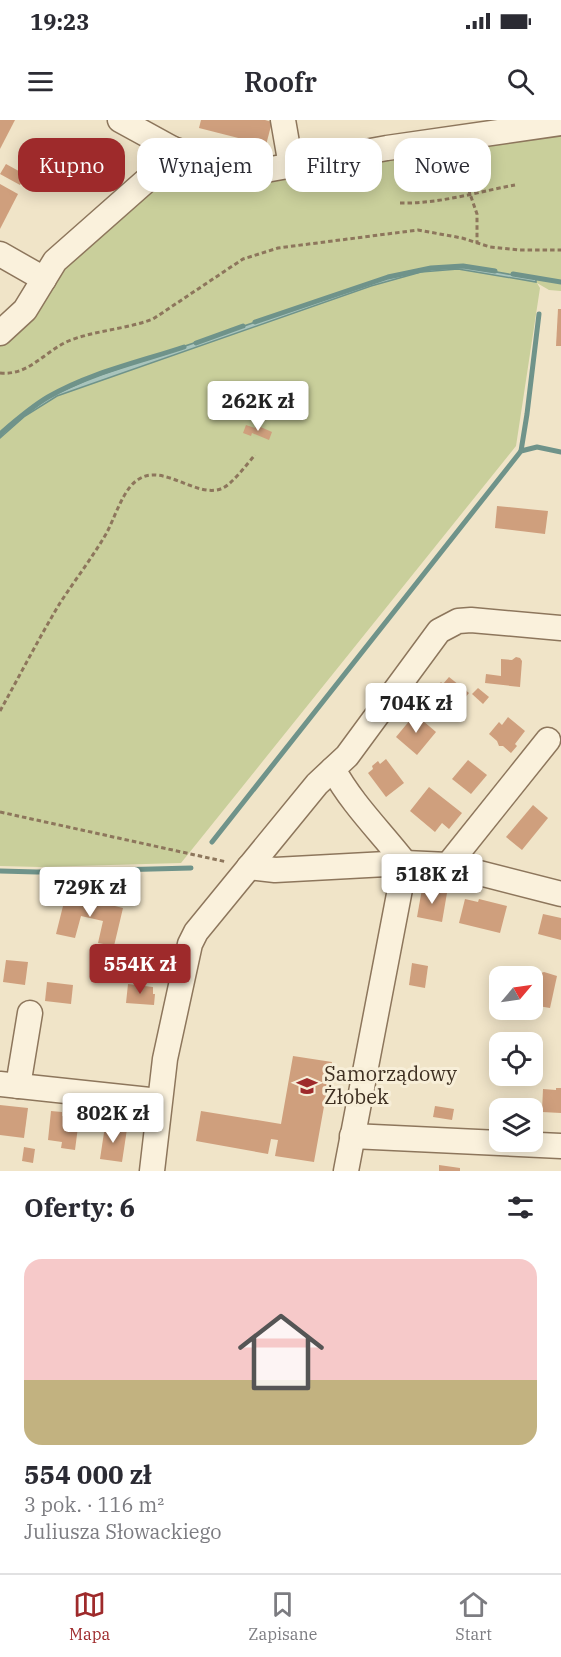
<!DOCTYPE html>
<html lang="pl">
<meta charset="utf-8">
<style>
body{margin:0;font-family:"IBM Plex Serif",serif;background:#f2f2f3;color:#2b2b33;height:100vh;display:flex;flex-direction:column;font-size:22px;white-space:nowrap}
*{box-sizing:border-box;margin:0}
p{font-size:20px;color:#7c7c81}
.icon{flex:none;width:33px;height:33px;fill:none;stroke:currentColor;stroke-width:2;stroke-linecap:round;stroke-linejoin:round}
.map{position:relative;height:1051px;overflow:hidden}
.sheet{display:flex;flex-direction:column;background:#fff;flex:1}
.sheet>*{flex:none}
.banner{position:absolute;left:18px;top:18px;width:525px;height:54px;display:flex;gap:12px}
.needle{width:39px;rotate:61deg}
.controls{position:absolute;left:489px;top:846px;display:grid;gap:12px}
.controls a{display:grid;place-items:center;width:54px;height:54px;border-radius:12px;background:#fff;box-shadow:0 3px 15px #0003;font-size:30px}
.price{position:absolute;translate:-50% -51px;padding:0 14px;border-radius:6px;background:#fff;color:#222;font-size:20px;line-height:39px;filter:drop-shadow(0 2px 3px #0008)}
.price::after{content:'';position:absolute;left:50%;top:36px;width:18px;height:14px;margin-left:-9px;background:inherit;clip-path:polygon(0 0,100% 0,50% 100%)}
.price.selected{background:#9e2a2b;color:#fff}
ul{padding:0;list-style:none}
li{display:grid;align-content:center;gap:12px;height:318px;padding:0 24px}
li span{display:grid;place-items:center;height:186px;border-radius:18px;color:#555}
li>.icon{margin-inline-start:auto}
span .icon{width:108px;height:108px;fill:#fffc;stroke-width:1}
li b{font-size:26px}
h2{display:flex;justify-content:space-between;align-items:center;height:72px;padding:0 24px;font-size:26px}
.pill{padding:0 21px;border-radius:18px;background:#fff;box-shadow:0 3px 15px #0003;font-size:21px;line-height:54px}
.pill.selected{background:#9e2a2b;color:#fff}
.status{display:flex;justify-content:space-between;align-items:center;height:42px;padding:0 30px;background:#fff;direction:ltr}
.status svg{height:16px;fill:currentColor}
header{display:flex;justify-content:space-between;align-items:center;height:78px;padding:0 24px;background:#fff;font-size:27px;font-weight:600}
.tabs{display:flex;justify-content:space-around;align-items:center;height:84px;border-top:2px solid #e1e1e2;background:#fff;font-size:16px;color:#7c7c81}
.tabs a{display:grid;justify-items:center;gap:3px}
.tabs .selected{color:#9e2a2b}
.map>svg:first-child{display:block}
</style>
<div class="status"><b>19:23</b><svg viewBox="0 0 49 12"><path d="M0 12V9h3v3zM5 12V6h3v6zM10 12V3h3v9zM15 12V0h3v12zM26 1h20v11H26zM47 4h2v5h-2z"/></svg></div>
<header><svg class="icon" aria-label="menu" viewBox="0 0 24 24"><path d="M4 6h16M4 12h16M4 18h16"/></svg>Roofr<svg class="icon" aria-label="search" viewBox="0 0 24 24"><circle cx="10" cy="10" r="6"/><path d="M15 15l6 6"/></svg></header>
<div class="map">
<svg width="561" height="1051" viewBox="0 0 561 1051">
<rect width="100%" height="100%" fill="#f0e4c8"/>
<path fill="#c9cf9b" d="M561,11v160l-12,-1 -12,-7 3,5 -24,158 -335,417 -141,4 -40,-1v-524l54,-67 127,-113 215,-6 2,7 33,-7v-6z"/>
<path fill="#a9c4bc" stroke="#6f938a" stroke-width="1.5" d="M463,146l73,13v3l-78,-13 -37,3 -50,14 -314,110 -32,20 -25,22 2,-6 47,-35 42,-19 297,-101 43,-9z"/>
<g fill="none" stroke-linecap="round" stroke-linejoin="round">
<g stroke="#6f938a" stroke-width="5">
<path d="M513,154l48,8"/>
<path d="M255,202l133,-45 43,-9 32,-2 32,5"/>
<path d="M196,223l47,-17"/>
<path d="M0,314c15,-13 31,-27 48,-37 41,-24 91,-35 136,-50"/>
<path d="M521,331l6,-37 12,-100"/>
<path d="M212,722l309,-391 16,-4 24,5"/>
<path d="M0,751l37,1 154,-4"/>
</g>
</g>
<g fill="#cf9f7d">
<path d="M0,0h15l-15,29z"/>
<path d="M201,0h64l7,2 -6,23 -67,-17z"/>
<path d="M6,44l20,11 -6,10 -20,-11z"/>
<path d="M0,64l18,10 -18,35z"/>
<path d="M558,189h3v37h-5z"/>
<path d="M246,305l9,3 1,-3 16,7 -3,8 -17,-7 -1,3 -8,-3z"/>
<path d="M497,386l51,5 -3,23 -50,-6z"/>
<path d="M516,537l4,1 2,3 -2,26 -35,-4 1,-9 15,2v-17l11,1z"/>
<path d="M449,557l20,16 -16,19 -8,-6 -3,1 -3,-3v-3l-9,-7 11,-12 2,2z"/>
<path d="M478,568l11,9 -6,7 -11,-10z"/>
<path d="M415,594l21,18 -19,23 -21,-18z"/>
<path d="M508,597l17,14 -10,13 2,2 -6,7 -8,-7h-4l-2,-5 -8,-7 10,-12 3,3z"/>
<path d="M386,639l18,24 -18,14 -18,-24 5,-4 -1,-3 6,-5 2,3z"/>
<path d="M468,640l19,15 -16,19 -19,-15z"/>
<path d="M429,667l33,26 -13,16 -7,-6 -7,9 -25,-21z"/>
<path d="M533,685l15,13 -26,32 -16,-13z"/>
<path d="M450,759h8l-1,13h-7z"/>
<path d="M422,769l25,4 -5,29 -25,-5z"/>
<path d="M66,774l57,14 -9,38 -16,-3 5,-22 -22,-5 -6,22 -19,-4z"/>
<path d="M465,779l13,3 1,-3 28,7 -7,27 -41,-10z"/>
<path d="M543,794l18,4v22l-23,-6z"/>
<path d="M6,840l22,2 -3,23 -22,-3z"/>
<path d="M412,843l16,3 -3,22 -16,-3z"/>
<path d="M544,852l13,4 -7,32 -18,-3v-19l8,2 1,-3 -3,-1 3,-11z"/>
<path d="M47,862l26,3 -2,19 -26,-3z"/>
<path d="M128,864l25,3v7h2l-1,11 -28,-2z"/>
<path d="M293,936l39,6 -18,100 -39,-6 3,-16 -7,-1 -3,15 -72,-13 5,-30 80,13z"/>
<path d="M556,968h5v25l-19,-1 1,-23 13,1z"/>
<path d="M0,985l28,3 -4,30 -24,-3z"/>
<path d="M435,986l19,3 -2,11 -19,-3z"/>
<path d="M51,991l11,1v4l10,1 -1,9 7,1 -3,23 -14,-2 1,-6 -14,-2z"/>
<path d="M105,1006l22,3 -5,33 -22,-3z"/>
<path d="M24,1027l11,2 -2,14 -11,-2z"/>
<path d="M439,1045l21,3v3h-21z"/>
</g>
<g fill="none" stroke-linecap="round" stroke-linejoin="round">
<g stroke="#8d765c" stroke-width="27">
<g id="minor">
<path d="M120,0l53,29 30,10 57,12 127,-23 174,-25"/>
<path d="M283,0l8,46"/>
<path d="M0,134l44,25"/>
<path d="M0,213l25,-23 30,-49 111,-98 7,-14"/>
<path d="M333,649c19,35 48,63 72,94l-59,308"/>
<path d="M448,745l100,-125"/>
<path d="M249,747l26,3 130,-7 43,2 113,29"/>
<path d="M0,964l159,17"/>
<path d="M18,966l12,-73"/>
<path d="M352,1016l209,10"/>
<path d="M152,1051l13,-112 25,-115 6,-12 121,-148 30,-28 92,-125 19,-10 13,-1 90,8"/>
</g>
</g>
<g stroke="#8d765c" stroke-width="3" stroke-dasharray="4.5 3" stroke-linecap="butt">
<path d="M461,48l16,46v29"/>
<path d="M400,83c39,1 77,-11 115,-18"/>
<path d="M0,253c30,3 45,-23 71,-33 27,-10 56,-11 82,-21l90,-60 35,-11 140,-18 44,8 28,9 29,3h42"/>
<path d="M0,591c20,-36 39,-73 60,-108 15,-23 32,-45 46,-69 9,-16 17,-46 33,-55 25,-16 59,21 84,9 10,-5 24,-24 32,-33"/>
<path d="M0,692l227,50"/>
</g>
<use href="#minor" stroke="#faf1dc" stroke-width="24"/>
</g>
<defs>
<g id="school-bare" transform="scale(1.62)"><path d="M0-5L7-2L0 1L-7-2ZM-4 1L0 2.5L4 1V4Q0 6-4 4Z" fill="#9e2a2b" stroke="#f7eed8" stroke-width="2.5" paint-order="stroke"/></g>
</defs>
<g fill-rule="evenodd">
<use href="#school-bare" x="307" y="966"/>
</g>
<g text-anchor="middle" stroke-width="6" stroke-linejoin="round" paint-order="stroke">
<g font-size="20" fill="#3d2e20" stroke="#f7eed8" text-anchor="start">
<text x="324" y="961">Samorządowy<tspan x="324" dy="23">Żłobek</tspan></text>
</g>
</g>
</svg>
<div class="controls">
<a><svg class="needle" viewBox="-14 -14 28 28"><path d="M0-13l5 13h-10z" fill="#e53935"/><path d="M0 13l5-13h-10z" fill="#7c7c81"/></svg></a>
<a><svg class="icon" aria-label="locate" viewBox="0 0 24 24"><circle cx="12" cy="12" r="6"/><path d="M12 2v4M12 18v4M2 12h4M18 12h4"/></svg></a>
<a><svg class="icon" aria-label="layers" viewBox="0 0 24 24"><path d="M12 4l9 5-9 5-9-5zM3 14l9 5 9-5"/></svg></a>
</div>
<b class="price" style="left:258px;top:312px">262K zł</b>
<b class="price" style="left:416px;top:614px">704K zł</b>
<b class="price" style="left:432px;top:785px">518K zł</b>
<b class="price" style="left:90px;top:798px">729K zł</b>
<b class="price selected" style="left:140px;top:875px">554K zł</b>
<b class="price" style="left:113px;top:1024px">802K zł</b>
<div class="banner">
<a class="pill selected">Kupno</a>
<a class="pill">Wynajem</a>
<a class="pill">Filtry</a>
<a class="pill">Nowe</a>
</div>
</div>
<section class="sheet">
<h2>Oferty: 6<svg class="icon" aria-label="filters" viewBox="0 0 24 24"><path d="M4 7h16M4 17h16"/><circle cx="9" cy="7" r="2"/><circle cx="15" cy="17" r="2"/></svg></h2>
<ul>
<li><span style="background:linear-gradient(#f6c9c9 65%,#c2b280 0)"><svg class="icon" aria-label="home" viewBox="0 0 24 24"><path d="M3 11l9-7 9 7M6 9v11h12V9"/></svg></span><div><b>554 000 zł</b><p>3 pok. · 116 m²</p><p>Juliusza Słowackiego</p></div></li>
</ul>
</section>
<nav class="tabs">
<a class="selected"><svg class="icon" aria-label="map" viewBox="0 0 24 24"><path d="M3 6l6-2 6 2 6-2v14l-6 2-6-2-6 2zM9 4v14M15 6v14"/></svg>Mapa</a>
<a><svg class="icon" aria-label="saved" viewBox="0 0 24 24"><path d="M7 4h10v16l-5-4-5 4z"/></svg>Zapisane</a>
<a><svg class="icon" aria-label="home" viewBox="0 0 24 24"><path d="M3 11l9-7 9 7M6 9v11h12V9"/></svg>Start</a>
</nav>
